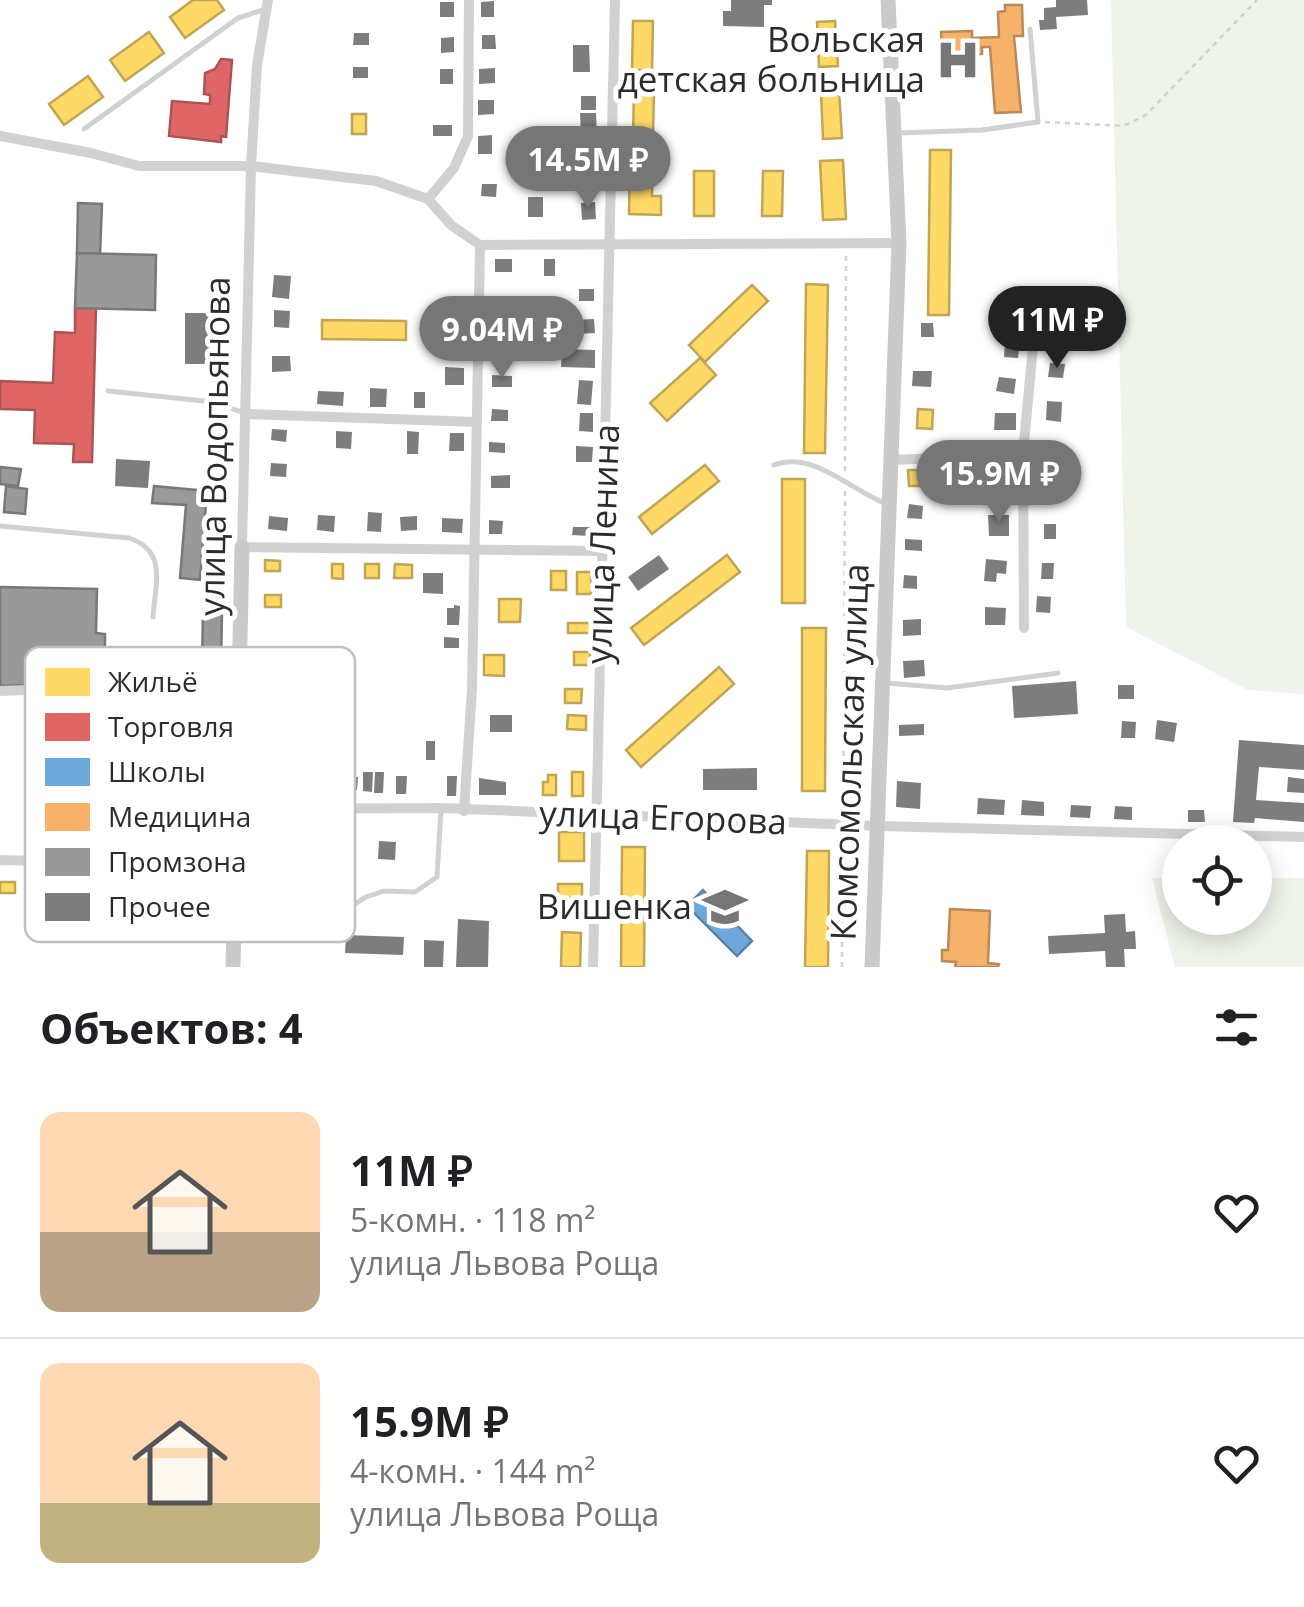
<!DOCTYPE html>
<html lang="ru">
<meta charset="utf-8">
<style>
body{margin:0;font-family:"Open Sans",sans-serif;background:#f6f6f6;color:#202124;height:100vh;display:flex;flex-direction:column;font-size:38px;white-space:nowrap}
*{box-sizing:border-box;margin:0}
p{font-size:32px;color:#757577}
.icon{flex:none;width:55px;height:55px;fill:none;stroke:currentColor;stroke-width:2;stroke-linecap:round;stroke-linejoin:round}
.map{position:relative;height:967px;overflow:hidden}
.side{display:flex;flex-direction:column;background:#fff;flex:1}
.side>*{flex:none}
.buttons{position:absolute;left:1162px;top:825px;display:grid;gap:20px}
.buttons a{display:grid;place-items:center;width:110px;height:110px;border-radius:50%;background:#fff;box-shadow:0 5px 25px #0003;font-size:50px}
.price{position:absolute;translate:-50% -85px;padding:0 22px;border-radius:35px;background:#767676;color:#fff;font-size:32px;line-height:65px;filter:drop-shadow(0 2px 5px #0008)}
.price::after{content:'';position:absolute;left:50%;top:60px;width:30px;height:22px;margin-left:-15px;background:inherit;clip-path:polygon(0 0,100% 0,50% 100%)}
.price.active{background:#222;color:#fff}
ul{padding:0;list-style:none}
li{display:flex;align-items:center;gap:30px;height:250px;padding:0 40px}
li+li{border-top:2px solid #e0e0e0}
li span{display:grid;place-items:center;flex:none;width:280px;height:200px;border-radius:20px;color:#555}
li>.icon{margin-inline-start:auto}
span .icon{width:120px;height:120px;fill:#fffc;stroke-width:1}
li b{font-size:42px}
h2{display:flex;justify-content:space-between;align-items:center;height:120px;padding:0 40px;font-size:42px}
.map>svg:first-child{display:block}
</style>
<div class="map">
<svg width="1304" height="967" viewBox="0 0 1304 967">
<rect width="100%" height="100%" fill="#fff"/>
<g fill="#eff4ea">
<path d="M1111,0h193v694l-56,-4 -122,-63z"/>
<path d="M1152,878h28v40h75v-40h49v89h-129z"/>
</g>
<g fill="#ffd966" stroke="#c0a555" stroke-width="2.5">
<path d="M193,0h24l7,10 -39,28 -15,-21z"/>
<path d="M633,21h20l-1,49h-20z"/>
<path d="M835,21l3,45 -19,1 -2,-45z"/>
<path d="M149,32l15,21 -39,28 -15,-21z"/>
<path d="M88,76l15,21 -39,28 -15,-21z"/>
<path d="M634,89h20l-1,48h-20z"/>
<path d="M839,91l3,47 -19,1 -2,-47z"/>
<rect x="352" y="114" width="14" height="20"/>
<path d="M930,150h21l-2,165h-21z"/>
<path d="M630,157h23l-1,39h9v19l-32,-1z"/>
<path d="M843,160l3,59 -23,1 -3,-59z"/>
<rect x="694" y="171" width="20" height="45"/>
<path d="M763,171h20l-1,45h-20z"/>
<path d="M806,284l22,1 -3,168h-21z"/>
<path d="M752,285l16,16 -63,61 -16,-17z"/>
<path d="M444,317l23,1v32h-23z"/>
<path d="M322,320l84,1v19l-84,-1z"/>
<path d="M700,358l16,17 -49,46 -17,-18z"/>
<path d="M918,409l15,1 -1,19 -15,-1z"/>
<path d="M705,465l14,16 -67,53 -13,-17z"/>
<path d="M908,470h17v16h-16z"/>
<rect x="782" y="479" width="23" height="124"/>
<path d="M727,555l13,17 -96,73 -13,-17z"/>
<path d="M265,560l15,1v10h-15z"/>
<path d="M332,564h11v15l-11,-1z"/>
<rect x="365" y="564" width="14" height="14"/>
<path d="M395,564l17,1v13h-18z"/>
<rect x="551" y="571" width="15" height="19"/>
<rect x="577" y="572" width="14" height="22"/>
<rect x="265" y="595" width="16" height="12"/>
<path d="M499,599h22l-1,23h-21z"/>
<rect x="568" y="623" width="23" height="10"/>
<path d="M802,628h24l-1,163h-23z"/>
<rect x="574" y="652" width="16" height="13"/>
<path d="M484,655h20v21l-20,-1z"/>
<path d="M719,667l15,17 -93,83 -15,-17z"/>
<path d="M565,689h17l-1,14h-16z"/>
<path d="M568,715l18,1v14l-19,-1z"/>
<rect x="572" y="772" width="11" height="24"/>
<path d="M548,775h8v20h-13v-13h5z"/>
<rect x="559" y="832" width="25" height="29"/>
<path d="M622,847h23l-1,120h-23z"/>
<path d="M807,851h22l-1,116h-23z"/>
<rect x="0" y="882" width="15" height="11"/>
<path d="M558,884h24v29l-24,-1z"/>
<path d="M562,932l19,1 -1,34h-19z"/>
</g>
<g fill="#e06666" stroke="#a55" stroke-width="2.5">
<path d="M221,59l11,1 -6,77 -5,-1v6l-52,-6 3,-35 38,3v-9l-6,-1 1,-21 10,-4z"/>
<path d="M75,308h21l-4,154h-19l1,-18 -40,-1 1,-33 -35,-1v-28l53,2 2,-51 20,1z"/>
</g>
<path fill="#6fa8dc" stroke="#5b83a7" stroke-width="2.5" d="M703,890l49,51 -15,15 -50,-50z"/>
<g fill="#f6b26b" stroke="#b98a58" stroke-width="2.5">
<path d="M1005,5h17l1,31h-9l7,76 -26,1 -5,-66h-8v7l-9,1v11l-30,1 -2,-35 31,-1v7l27,-1 -1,-25 7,-1z"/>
<path d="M950,909l40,2 -2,52 11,1 -1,3h-43l1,-5 -14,-1v-11h6z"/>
</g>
<g fill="#999" stroke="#787878" stroke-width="2.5">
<path d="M78,203l24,1 -2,50 -23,-1z"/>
<path d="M77,253l79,2 -1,55 -80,-2z"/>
<path d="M0,467l21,2 -3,17 -18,-2z"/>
<path d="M6,486l21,3 -2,25 -21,-2z"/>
<path d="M154,486l53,5 -7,89 -20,-2 6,-73 -34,-2z"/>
<path d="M0,587l97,2 -1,44 9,1v49l-105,3z"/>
<path d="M203,610l19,1 -1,57 -19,-1z"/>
</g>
<g fill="#7d7d7d">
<path d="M731,0h41v5h-8v22l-41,-1v-15h8z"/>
<path d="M1056,0h31l1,15 -32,2 1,12 -17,1 -1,-10h5v-12l12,-1z"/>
<path d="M494,1v16h-13v-15z"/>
<rect x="440" y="2" width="14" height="15"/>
<path d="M354,33h15v12h-16z"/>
<path d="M482,35h13l1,14h-14z"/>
<path d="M454,37v15l-13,1v-15z"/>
<path d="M573,45h16l1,27h-17z"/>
<rect x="353" y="67" width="15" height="11"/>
<path d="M495,68v15l-16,1v-15z"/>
<rect x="440" y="69" width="13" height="15"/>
<rect x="581" y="96" width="15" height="14"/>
<path d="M478,100h16v14l-16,1z"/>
<path d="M580,113h16l1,22 -16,1z"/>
<rect x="433" y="125" width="19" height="11"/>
<path d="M492,135v19h-14v-18z"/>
<path d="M583,156h13l1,37h-14z"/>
<path d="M482,184h15l-1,13 -15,-1z"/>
<rect x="528" y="197" width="15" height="20"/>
<path d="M595,202l1,17 -14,1 -1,-17z"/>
<rect x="495" y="259" width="17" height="13"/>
<rect x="544" y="259" width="11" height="17"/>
<path d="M274,275l17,1 -2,23 -17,-2z"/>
<rect x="579" y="289" width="15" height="12"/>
<path d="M1006,305l14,1v13h-14z"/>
<path d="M274,310l16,1 -1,17 -15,-1z"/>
<path d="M185,313h24l1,51h-25z"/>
<path d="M594,319l1,14 -21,1 -1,-14z"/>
<path d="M921,323h12l1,14h-13z"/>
<path d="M1005,342l15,1 -2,15 -14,-1z"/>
<path d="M506,343l27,2 -1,16 -27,-2z"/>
<path d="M562,349l33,1v18l-34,-1z"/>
<path d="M272,356h18l1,15 -19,1z"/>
<path d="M1050,363l15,1 -2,14 -15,-1z"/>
<path d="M445,367l19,1v17h-19z"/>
<path d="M913,371h19l-1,16 -19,-1z"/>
<path d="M492,375l20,1v11h-20z"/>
<path d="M999,377l17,2 -2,15 -18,-3z"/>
<path d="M579,380l14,1 -2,24 -14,-1z"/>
<path d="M370,388l17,1 -1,18h-16z"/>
<path d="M318,391l26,1 -1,14 -26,-2z"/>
<rect x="414" y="392" width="11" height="16"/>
<path d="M1047,401l15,1 -1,20 -15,-2z"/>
<path d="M492,409l16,1v11h-17z"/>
<path d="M580,413h13v19l-14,-1z"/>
<path d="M995,413h21v17h-22z"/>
<path d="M272,429l15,1 -1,12 -15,-2z"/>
<path d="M336,431l16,1 -1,17 -15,-1z"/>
<path d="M407,431l12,1 -1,22h-11z"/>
<path d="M450,433h14v18h-15z"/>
<path d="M489,442l16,1v10l-16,-1z"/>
<path d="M1045,445l18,2 -3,18 -17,-2z"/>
<path d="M576,446l17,1 -1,15h-16z"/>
<path d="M116,459l34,2 -2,27 -33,-2z"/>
<path d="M271,463l16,1 -1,13 -16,-1z"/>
<path d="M510,475v13h-19v-12z"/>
<path d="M992,477h18l1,15h-19z"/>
<path d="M1044,485l12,1v14h-12z"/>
<path d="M909,504l14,2 -1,13 -15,-1z"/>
<path d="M368,512l14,1 -1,19 -14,-1z"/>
<path d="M318,515l17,1 -1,16 -17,-2z"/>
<path d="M988,515h21v21h-20z"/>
<path d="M269,516l19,2 -1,13 -19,-2z"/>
<path d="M417,516v14l-16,1 -1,-14z"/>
<path d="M442,518l21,1 -1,14 -20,-1z"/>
<path d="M489,520l14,1 -1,13h-13z"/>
<rect x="1044" y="524" width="12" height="15"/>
<path d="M573,527h17v9l-18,-1z"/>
<path d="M905,539l17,1v11l-17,-1z"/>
<path d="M659,555l10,14 -31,22 -10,-14z"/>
<path d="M986,559l21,2 -1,13 -9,-1 -1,9 -12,-1z"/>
<path d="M1042,563h12l-1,16h-12z"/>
<path d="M423,573h20v21l-20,-1z"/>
<path d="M904,575l13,1v13l-14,-1z"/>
<path d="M1037,596l14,1 -1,16 -14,-1z"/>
<path d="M454,605l6,1 -1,19h-12v-17h7z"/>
<path d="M985,607l21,1 -1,17h-20z"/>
<path d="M921,619v16l-18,1v-16z"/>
<path d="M444,637l15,1v10h-15z"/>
<path d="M924,660l1,16 -21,2 -1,-17z"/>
<path d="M1076,681l2,33 -64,4 -2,-32z"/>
<rect x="1118" y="685" width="16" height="14"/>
<rect x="490" y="715" width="22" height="17"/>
<path d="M1157,720l20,3 -3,19 -19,-3z"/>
<path d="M1122,721l14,1 -1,16h-14z"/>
<path d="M924,724v11l-25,1v-11z"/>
<path d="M1239,740l65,5v25l-45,-3 -3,33 48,3v19l-49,-4 -1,5 -21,-1z"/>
<rect x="426" y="741" width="9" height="19"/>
<path d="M340,767h8l-1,10h11l-1,13 -18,-1z"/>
<path d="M757,768v22h-54v-21z"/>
<path d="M363,772h10l-1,20 -9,-1z"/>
<path d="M375,772h9l-1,21h-9z"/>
<path d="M396,776h11l-1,18h-10z"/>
<path d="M447,776h10l-1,20h-9z"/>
<path d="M1288,777l16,2v14l-17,-1z"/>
<path d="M479,778l27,4v13h-27z"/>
<path d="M897,781l24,2 -1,26 -24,-2z"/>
<path d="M978,798l27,2 -1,15 -27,-1z"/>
<path d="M1022,800l22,2v14l-23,-1z"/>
<path d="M1071,805l20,1 -1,12 -20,-1z"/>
<path d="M1115,806l17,1v13l-18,-1z"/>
<path d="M1188,810h16l1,12h-17z"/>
<path d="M379,841l17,1 -1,18 -17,-1z"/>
<path d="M1125,914l1,18 9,-1 1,18h-12l1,18h-19l-1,-16 -56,3 -1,-18 57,-3 -1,-18z"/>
<path d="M458,919l31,2 -1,46h-32z"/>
<path d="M346,935l58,2 -1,18 -58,-2z"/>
<path d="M424,940l20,1 -1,26h-19z"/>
</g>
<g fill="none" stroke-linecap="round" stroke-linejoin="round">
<g stroke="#d1d1d1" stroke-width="2.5" stroke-dasharray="5 5" stroke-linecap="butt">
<path d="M1045,122l78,4 23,-11 111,-115"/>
<path d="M845,471l1,-217"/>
<path d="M843,816l2,-327"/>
<path d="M844,941h17"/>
<path d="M842,967v-133"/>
</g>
<g stroke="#d1d1d1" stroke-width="5">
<path d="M84,129l154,-111 28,-9"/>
<path d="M898,133l84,-3 56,-8 -8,-93"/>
<path d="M108,391l106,11 30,11"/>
<path d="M774,465c40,-15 77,26 113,39"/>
<path d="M0,526l129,12c39,13 26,46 24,79"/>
<path d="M886,683l61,5 111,-15"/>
<path d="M343,926l12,-22 11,-7 18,-6 31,1 22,-15 4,-69"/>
</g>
<g stroke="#d1d1d1" stroke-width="10">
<path d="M268,0l-11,65 -6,101 -9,381 361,4"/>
<path d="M0,136l91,17 48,13h112l125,15 52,18 23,26 29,20"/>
<path d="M428,199l26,-31 14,-32 1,-136"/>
<path d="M480,245l419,-2"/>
<path d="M246,414l231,8"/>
<path d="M892,460l131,-6"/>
<path d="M1024,628l-1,-174 15,-162"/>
<path d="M0,691l110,-4 37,-5 45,-13 48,3"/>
<path d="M237,809l204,-1 437,18 426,11"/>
<path d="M464,811l8,-122 8,-444"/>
<path d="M0,860l237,6"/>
<path d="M593,967l22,-967"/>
</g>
<g stroke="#cacaca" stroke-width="15">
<path d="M233,967l9,-420"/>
<path d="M872,967l27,-724 -11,-243"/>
</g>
</g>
<defs>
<g id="hospital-bare" transform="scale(3.45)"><path d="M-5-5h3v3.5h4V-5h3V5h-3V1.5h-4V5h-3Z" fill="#767676" stroke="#fff" stroke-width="2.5" paint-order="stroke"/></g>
<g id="school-bare" transform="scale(3.45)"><path d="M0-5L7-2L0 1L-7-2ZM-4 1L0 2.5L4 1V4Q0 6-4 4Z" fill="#767676" stroke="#fff" stroke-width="2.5" paint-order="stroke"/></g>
</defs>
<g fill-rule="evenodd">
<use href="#hospital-bare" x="958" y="60"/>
<use href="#school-bare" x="725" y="907"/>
</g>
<g text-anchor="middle" stroke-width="10" stroke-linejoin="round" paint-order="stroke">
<g font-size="35" fill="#2c2c2c" stroke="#fff" text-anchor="end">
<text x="925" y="52">Вольская<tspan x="925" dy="40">детская больница</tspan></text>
<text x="692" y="919">Вишенка</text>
</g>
<g font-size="35" fill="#2c2c2c" stroke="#fff">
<text transform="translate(215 446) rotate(-89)" y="12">улица Водопьянова</text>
<text transform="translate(603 544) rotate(-88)" y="12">улица Ленина</text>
<text transform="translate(850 752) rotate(-88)" y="12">Комсомольская улица</text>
<text transform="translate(663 818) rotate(2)" y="12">улица Егорова</text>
</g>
</g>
<rect x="25" y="647" width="330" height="295" rx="15" fill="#fff" stroke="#c0c0c0" stroke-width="2.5"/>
<rect x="45" y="668" width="45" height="28" fill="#ffd966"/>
<rect x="45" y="713" width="45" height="28" fill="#e06666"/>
<rect x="45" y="758" width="45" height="28" fill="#6fa8dc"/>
<rect x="45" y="803" width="45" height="28" fill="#f6b26b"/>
<rect x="45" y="848" width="45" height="28" fill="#999"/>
<rect x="45" y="893" width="45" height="28" fill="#7d7d7d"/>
<g font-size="28" fill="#2c2c2c">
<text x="108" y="692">Жильё</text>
<text x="108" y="737">Торговля</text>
<text x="108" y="782">Школы</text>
<text x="108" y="827">Медицина</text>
<text x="108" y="872">Промзона</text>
<text x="108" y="917">Прочее</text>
</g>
</svg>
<div class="buttons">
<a><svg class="icon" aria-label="locate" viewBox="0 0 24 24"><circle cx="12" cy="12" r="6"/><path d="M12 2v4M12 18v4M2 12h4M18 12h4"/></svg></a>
</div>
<b class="price" style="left:588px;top:211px">14.5M ₽</b>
<b class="price active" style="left:1057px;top:371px">11M ₽</b>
<b class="price" style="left:502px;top:381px">9.04M ₽</b>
<b class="price" style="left:999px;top:525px">15.9M ₽</b>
</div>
<section class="side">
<h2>Объектов: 4<svg class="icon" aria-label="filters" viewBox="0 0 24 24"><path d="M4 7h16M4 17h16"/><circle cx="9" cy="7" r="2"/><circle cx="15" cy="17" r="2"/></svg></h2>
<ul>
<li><span style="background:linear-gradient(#ffd9b3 60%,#b9a48a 0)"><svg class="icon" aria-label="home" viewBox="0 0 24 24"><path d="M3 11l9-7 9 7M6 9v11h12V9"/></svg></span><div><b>11M ₽</b><p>5-комн. · 118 m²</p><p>улица Львова Роща</p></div><svg class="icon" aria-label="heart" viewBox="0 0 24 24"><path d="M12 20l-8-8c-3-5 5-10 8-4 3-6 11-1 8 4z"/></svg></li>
<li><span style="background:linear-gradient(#ffd9b3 70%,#c2b280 0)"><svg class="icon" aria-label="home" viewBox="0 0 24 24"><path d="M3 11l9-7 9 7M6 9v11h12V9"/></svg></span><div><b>15.9M ₽</b><p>4-комн. · 144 m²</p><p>улица Львова Роща</p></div><svg class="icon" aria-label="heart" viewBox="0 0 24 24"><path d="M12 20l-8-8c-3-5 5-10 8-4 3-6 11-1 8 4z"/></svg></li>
</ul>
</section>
